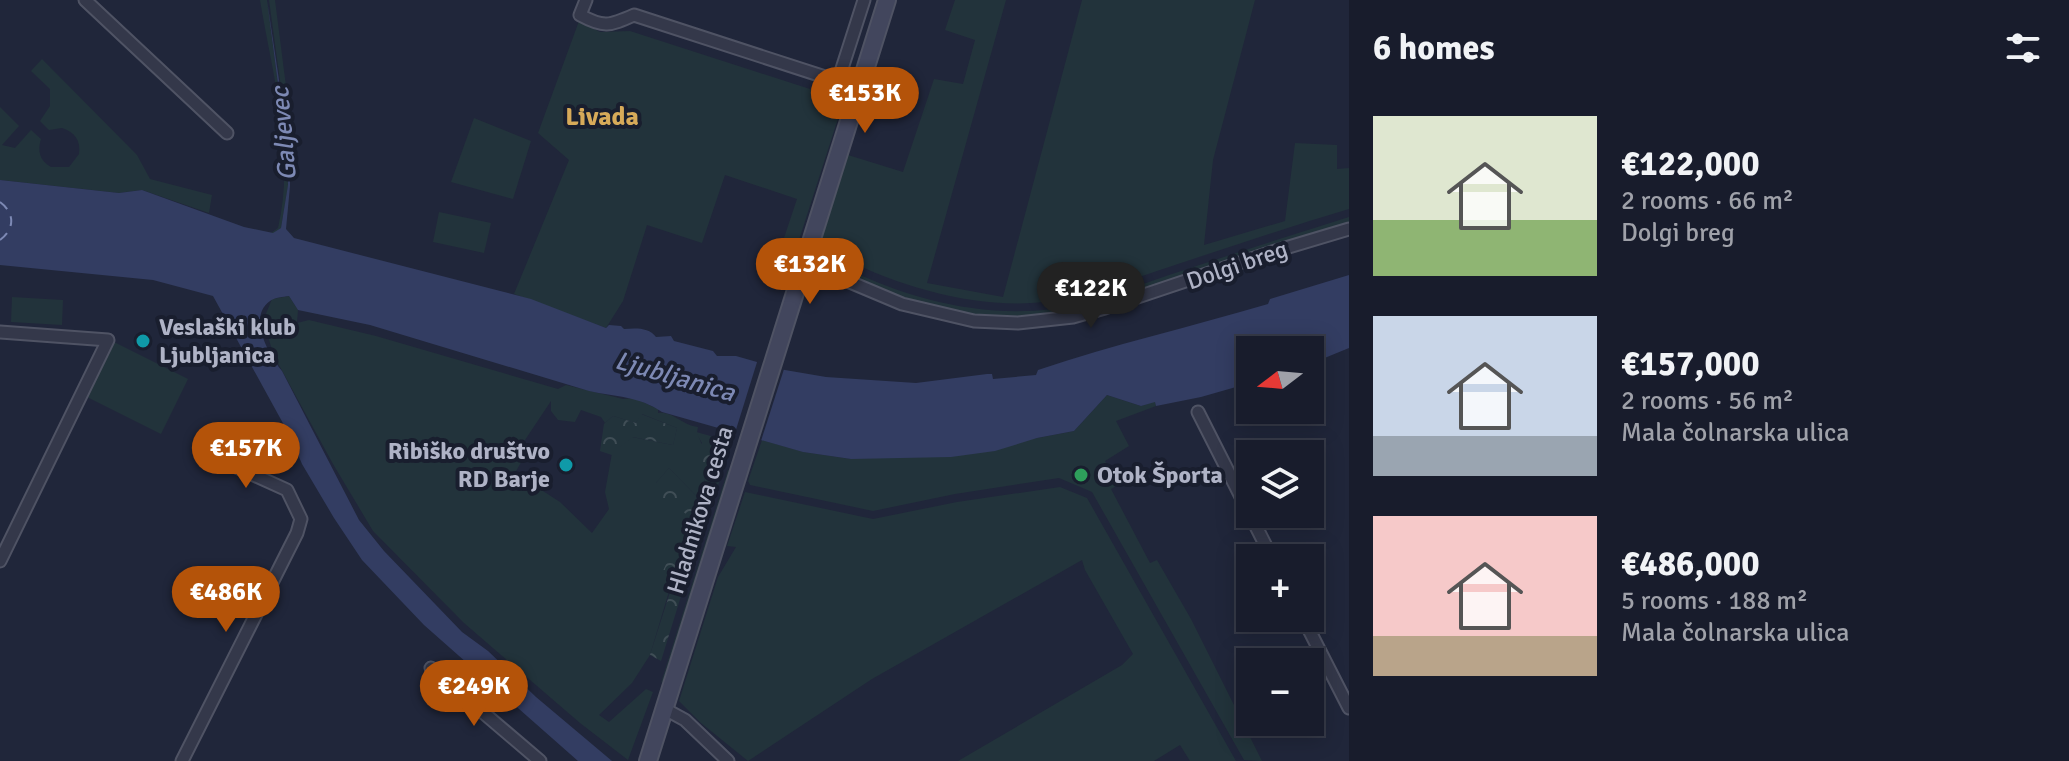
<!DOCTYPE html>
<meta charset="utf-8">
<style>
body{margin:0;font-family:Signika,sans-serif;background:#252938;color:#f1f3f6;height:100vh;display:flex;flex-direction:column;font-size:30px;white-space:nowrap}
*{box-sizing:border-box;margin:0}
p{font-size:26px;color:#9fa1a9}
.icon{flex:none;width:44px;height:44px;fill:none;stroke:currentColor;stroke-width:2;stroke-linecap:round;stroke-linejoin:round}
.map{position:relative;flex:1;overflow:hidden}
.side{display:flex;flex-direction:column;background:#181c2c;width:720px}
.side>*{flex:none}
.needle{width:52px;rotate:254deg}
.fabs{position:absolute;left:1236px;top:336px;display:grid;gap:16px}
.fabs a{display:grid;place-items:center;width:88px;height:88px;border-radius:0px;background:#181c2c;box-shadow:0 4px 20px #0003,0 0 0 2px #363a48;font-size:40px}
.price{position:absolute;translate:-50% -68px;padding:0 18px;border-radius:28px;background:#b45309;color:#fff;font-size:26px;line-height:52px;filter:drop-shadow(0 2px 4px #0008)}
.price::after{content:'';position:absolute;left:50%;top:48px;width:24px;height:18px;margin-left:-12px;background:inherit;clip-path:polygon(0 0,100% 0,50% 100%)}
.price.current{background:#222;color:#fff}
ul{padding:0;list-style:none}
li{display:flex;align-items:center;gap:24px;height:200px;padding:0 24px}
li span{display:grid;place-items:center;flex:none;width:224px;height:160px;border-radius:0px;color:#555}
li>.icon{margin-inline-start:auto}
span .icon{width:96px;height:96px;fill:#fffc;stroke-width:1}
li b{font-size:34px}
h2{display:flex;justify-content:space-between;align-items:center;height:96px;padding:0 24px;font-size:34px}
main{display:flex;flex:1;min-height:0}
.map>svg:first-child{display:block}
</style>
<main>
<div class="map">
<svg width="1349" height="761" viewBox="0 0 1349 761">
<defs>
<pattern id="forest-crowns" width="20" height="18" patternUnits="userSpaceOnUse" patternTransform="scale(2)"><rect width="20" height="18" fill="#22333b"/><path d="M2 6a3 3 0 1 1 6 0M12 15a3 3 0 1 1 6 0" fill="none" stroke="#404e56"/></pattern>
</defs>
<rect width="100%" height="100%" fill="#20263a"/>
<g fill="#22333b" fill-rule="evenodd">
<path d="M260,0h7l20,153 1,33 -7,42 -7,5h-3l7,-5c18,-75 -6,-154 -18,-228z"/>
<path d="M269,0h6l19,149c-6,24 -4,50 -8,75l4,-71z"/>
<path d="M955,0h51l-79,283 76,14 79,-297h173l-42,160 -9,85 81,-24 10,-78 42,2v24l12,-1v41c-60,18 -120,38 -180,58 -38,12 -78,29 -117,34 -68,10 -147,-12 -207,-42l-1,2h-17l-8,-13 29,-93 55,17 31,-93 29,5 12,-44 -30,-10z"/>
<path d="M579,21l21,11 30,-1 214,69 -46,143 -14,-5 13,-39 -72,-24 -23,68 -55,-18 -24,76 -17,27 -92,-34 55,-134 -31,-27z"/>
<path d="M42,59l95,96 13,24 62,16 -3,18 -67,-23 -23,3 -119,-13v-73l19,19 -17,19 13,3 16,-18 10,9c-4,12 -1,22 10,28h18l10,-13c2,-13 -4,-22 -17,-26l-13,2 -9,-9 10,-15v-17l-19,-18z"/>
<path d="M474,118l57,23 -18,58 -62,-17z"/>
<path d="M439,212l52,11 -7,30 -51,-11z"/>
<path d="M1349,217v7c-52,18 -104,35 -157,53 -48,16 -96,33 -147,41 -62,9 -152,-14 -205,-47l6,-3c61,31 137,50 206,41 40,-5 79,-21 117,-34 60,-20 120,-39 180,-58z"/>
<path d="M289,296l9,14 -1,13 12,-3 67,16 182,53 8,-4 57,14 11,-1 24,11v4c15,-2 25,13 40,14l-1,6c8,16 11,37 6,54l13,4 -16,43 -12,-6 -38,127 -18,28 -33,32 10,7 37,-33 7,3 -25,68 -48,-37 -116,-100 -91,-92 -40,-67 -59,-108 -11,-35 9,-22zM551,401v10l7,9 17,2 6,-12 20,7 4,6 8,-7 23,7 6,-9 35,14 -4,17 -41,-8 -20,16 -7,39 4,17 -17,24 -32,-31 -45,-29 12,-21 -6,-6zM669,468l33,34 -46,-19z"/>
<path d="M12,297l51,3 -1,25 -51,-3z"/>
<path d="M114,342l74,37 -27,55 -74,-37z"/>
<path d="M1107,395l34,11 14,-5 1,5 -40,15 13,25 -24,15 13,24 -7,4 39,74 7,-3 34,59 71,142 -18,-1 -152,-268 -33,-14 -104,16 -82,17 -123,-26 -2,-4 14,-41 42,12 47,7 186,-21 37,-7z"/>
<path d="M728,470l2,1 -65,208 -4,4z"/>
<path d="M1060,487l27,11 149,263h-46l-10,-16 -26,16h-196l164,-96 11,-11 -48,-84 -3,-10 -210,119 -124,82 -47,-38 -22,-22 39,-124 18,-30 -9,-1 18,-54 128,27 84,-17z"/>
</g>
<g fill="url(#forest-crowns)">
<path d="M641,414l36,14 -4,17 -40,-8 -13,10 -2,10 -18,-6 4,-27 9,-8 23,7z"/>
<path d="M696,432l36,10 -16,49 -13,-4 3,-11 -17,-17 13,-16z"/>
<path d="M669,468l33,34 -7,18 -41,-28 2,-9z"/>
<path d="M689,527l11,7 -39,127 -11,-6 22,-69 -11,-11 16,-34z"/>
</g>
<path fill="#333d62" d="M267,0l23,153v33l-4,43 8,9 237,61 75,29 3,-3 12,1 3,3c11,-1 25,-2 32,8l15,-1 3,5 39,10 4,5h19l49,14 41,7 90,6 71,-9h5l1,5 43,-4 2,-5c76,-26 153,-43 230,-66l2,-5 79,-24v73l-39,16v-14h-60v33l-49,14 -45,9 -1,-4 -14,4 -34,-11 -33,36 -37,7 -42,13 -44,6 -100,2 -48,-7 -141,-40c-23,-16 -47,-15 -73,-21l-219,-66 -72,-15 -9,-14c-6,1 -14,1 -19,5 -23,16 -1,54 12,70l77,149 25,31 78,81 26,19 48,46 76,64h-34l-154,-136 -62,-65 -28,-42 -32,-54 -12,-28 -77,-140 -60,-16 -153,-15v-85l119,13 23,-3 102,37 29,6 8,-5 7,-43 -1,-32z"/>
<path fill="#20263a" d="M758,359l27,7 -25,78 -26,-8z"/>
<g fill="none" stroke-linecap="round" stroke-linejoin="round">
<path stroke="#7d89b4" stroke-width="2" stroke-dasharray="10 8" stroke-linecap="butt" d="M0,202c15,11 15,27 0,38"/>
<g stroke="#4f5364" stroke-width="15">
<g id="street">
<path d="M85,0l142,133"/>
<path d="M586,0l-6,15c24,13 29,11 54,0l225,73"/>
<path d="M838,81l26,-81"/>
<path d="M805,257l40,23 57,24 72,17 44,2 55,-6 32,-9 167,-56 77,-23"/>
<path d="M0,332l108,8 -108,221"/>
<path d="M1198,412l74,146"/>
<path d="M1303,618l46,90"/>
<path d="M431,668l109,93"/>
<path d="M663,708l22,12 43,41"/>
<path d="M182,761l115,-228 4,-14 -14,-29 -86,-39"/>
</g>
</g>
<g stroke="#4f5364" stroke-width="20">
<path id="secondary" d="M648,761l239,-761"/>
</g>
<use href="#street" stroke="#34384a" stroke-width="11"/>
<use href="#secondary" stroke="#42465d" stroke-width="16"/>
</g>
<g fill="#0f9aa8" stroke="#191e2e" stroke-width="3">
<circle cx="143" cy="341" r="8"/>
<circle cx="566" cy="465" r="8"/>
</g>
<circle fill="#2e9e5b" stroke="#191e2e" stroke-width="3" cx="1081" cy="475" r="8"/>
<g text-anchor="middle" stroke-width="8" stroke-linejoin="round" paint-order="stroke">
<g font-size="24" fill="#afb3c6" stroke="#191e2e">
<text transform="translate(1237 265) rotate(-19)" y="8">Dolgi breg</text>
<text transform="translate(700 510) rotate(-73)" y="8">Hladnikova cesta</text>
</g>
<g font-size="24" font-weight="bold" fill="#afb3c6" stroke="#191e2e" text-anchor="start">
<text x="159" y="335">Veslaški klub<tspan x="159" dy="28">Ljubljanica</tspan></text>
<text x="550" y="459" text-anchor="end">Ribiško društvo<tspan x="550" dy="28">RD Barje</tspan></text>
<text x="1097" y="483">Otok Športa</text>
</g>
<g font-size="26" font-weight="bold" fill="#d7aa59" stroke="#191e2e">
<text x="602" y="125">Livada</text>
</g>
<g font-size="26" font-style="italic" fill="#7d89b4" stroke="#191e2e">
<text transform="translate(283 134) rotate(-95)" y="9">Galjevec</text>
<text transform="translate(675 376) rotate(16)" y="9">Ljubljanica</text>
</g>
</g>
</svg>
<div class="fabs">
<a><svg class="needle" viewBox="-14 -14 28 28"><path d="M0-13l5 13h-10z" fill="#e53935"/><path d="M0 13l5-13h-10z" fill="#9fa1a9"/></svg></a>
<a><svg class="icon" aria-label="layers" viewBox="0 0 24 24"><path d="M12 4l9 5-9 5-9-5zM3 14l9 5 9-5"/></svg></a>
<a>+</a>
<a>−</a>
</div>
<b class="price" style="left:865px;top:135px">€153K</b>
<b class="price" style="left:810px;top:306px">€132K</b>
<b class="price current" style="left:1091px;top:330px">€122K</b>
<b class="price" style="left:246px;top:490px">€157K</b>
<b class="price" style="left:226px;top:634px">€486K</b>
<b class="price" style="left:474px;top:728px">€249K</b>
</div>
<section class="side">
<h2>6 homes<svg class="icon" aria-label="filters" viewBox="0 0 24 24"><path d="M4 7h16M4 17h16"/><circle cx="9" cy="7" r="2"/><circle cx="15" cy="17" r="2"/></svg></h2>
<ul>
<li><span style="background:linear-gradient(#dfe7d0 65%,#8fb573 0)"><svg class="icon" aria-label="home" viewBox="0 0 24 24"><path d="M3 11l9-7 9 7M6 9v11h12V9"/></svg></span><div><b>€122,000</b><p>2 rooms · 66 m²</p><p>Dolgi breg</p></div></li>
<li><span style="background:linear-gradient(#c9d6e8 75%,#9aa5b1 0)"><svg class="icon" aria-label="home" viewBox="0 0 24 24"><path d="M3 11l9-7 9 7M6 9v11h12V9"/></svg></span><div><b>€157,000</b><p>2 rooms · 56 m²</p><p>Mala čolnarska ulica</p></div></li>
<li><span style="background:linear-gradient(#f6c9c9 75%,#b9a48a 0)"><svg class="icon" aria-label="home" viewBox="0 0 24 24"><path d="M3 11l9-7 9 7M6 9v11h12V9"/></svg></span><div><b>€486,000</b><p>5 rooms · 188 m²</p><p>Mala čolnarska ulica</p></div></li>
</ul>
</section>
</main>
